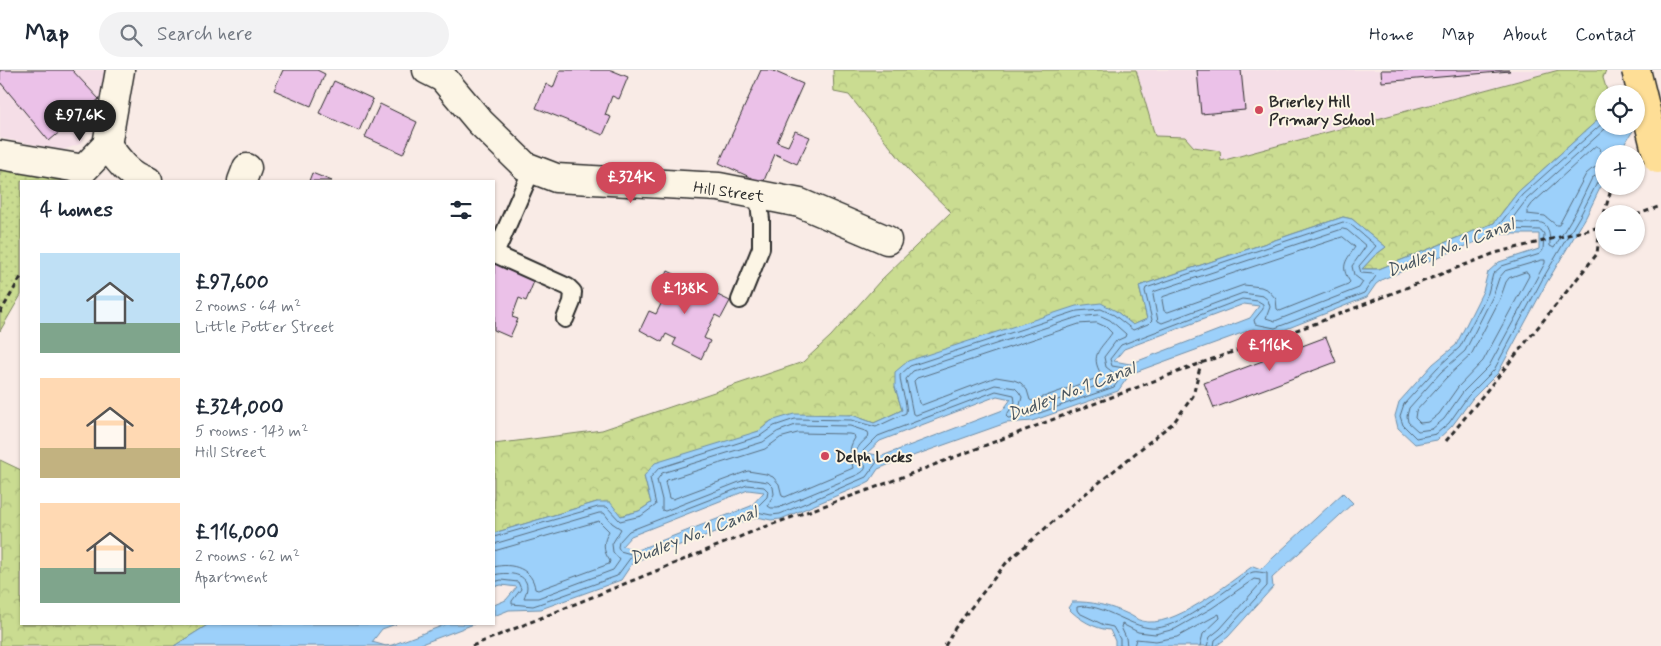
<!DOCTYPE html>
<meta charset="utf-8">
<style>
body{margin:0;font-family:Mynerve,sans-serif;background:#f2f2f3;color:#1f2937;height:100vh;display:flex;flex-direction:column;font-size:19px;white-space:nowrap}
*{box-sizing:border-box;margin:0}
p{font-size:16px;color:#747a83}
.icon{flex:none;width:28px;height:28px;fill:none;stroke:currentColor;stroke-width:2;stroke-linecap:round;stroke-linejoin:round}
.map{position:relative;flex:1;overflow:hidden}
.panel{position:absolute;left:20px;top:110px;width:475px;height:445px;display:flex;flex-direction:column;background:#fff;border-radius:0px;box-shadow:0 1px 4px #0004}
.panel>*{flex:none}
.fabs{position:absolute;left:1595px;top:15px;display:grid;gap:10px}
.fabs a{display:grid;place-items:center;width:50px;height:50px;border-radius:50%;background:#fff;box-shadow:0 1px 4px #0004;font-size:25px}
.price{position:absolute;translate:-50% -42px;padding:0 11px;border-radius:18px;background:#d1495b;color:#fff;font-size:16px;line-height:32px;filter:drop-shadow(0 1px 2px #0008)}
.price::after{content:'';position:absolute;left:50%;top:30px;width:15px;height:11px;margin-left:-8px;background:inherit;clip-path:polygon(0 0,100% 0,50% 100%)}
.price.on{background:#222;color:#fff}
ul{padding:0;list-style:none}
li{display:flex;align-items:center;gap:15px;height:125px;padding:0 20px}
li span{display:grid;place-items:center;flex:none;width:140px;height:100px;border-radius:0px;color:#555}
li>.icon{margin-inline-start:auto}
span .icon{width:60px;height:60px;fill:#fffc;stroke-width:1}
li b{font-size:21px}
h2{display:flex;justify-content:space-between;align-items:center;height:60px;padding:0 20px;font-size:21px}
header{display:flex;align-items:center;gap:30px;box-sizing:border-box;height:70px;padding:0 25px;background:#fff;border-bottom:1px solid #e0e1e3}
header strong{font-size:24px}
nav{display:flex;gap:28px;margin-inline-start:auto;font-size:18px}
.search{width:350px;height:45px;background:#f2f2f3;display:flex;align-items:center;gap:12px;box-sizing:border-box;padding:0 18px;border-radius:28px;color:#747a83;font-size:19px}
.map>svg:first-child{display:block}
</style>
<header>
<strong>Map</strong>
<div class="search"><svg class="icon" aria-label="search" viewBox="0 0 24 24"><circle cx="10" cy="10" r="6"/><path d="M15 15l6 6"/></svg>Search here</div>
<nav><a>Home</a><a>Map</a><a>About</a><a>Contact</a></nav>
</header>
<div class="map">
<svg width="1661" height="576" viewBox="0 0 1661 576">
<defs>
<pattern id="grass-dots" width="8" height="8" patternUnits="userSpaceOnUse" patternTransform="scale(1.25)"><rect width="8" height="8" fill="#cadc91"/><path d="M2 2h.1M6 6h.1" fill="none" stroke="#aebd7d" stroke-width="1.8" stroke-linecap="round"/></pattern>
<pattern id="forest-crowns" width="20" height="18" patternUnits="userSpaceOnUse" patternTransform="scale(1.25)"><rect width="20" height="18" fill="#cadc91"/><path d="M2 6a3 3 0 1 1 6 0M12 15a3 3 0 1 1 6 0" fill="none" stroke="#aebd7d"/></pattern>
</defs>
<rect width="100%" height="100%" fill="#f9ebe6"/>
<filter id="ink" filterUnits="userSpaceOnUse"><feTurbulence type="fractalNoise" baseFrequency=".02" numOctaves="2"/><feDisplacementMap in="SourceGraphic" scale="10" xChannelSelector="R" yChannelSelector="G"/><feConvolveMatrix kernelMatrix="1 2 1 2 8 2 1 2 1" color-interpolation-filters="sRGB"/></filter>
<g filter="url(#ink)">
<g fill="#f5dee7">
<path d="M0,0h105l-8,43 -17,31 -17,6 -63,-12z"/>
<path d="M1103,0h456l-339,92 -113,-13z"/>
</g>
<path fill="url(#grass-dots)" stroke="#7a845e" d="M0,100l92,4 -4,7h-67v114l-21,36z"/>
<g fill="url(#forest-crowns)" stroke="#7a845e">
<path d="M833,0h303l19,66 30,1 9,10 26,4 1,10 338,-91h47l-3,8 5,16h-4v23l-4,1 -82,74 -24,31 -115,46h-17l12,-13 12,-9 -34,-28 -9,-2 -204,69 8,33 -14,6 -17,-14 -221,76 7,23 -28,13 -22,-8 -81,6 -12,10 -115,45 7,27 -12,8 -18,5 -24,-14 -103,31v-89l108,-14 201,-68 28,-26 49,-55 71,-69 -39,-38 -63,-79 -15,-3z"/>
<path d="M0,390l21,10v154h188l-35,22h-174z"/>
</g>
<g fill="#9cd0fa" stroke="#6f8ea7" fill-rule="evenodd">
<path d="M1604,47v9h32l-18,28h-14v26l-18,37 -39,65 -49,91 -26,26 -20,27 -15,14 -22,4 -17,-16 -3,-12 4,-14 34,-38 23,-19 27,-54 5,-19 11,-10 40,-13v-15h-43l-113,45 -7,5 -9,13 -91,36 -23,-4 -123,45 -12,17 -86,30 -26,2 -116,41 -12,5 -8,12 -8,4 -81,34 -10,1 -14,-3 -124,45 -12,18 -80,29 -32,1 -15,6v-11l12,-5 11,-13 -16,-2 -7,2v-54l103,-31h13l11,14 18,-5 12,-8 -7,-27 11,-13 104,-32 12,-10 23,-7 58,1 22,8 28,-13 -7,-23v-15l13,-11 168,-55 25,-3 15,8 17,14 14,-6 -8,-33 204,-69 9,2 34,28 -12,9 -12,13h17l115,-46 24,-31 82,-74zM1244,234l15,2 -9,12 -120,46 -16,-3 10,-12zM997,326l14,3 -8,11 -121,46 -15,-3 13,-12zM748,420l16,2 -13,14 -114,44 -15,-4 9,-10z"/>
<path d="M1343,423l10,10 -81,75 1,9 -45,50 -12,9h-101v-5l-5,-11c-15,-1 -32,-11 -42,-22l4,-6c19,-1 39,4 56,12 5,2 9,6 14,7 30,9 86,-38 111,-55l8,3z"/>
<path d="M209,554h187l-14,5 -10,13 14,4 6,-1 55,-21h27l-58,22h-242z"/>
</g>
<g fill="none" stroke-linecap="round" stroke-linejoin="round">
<g stroke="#586d7e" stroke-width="1">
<path d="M1604,52l-82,73 -23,30 2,4 40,1 3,4 -1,16 -3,4 -38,12 -9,8 -5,19 -28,54 -23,21 -33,36 -4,12 3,9 13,13 20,-4 13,-11 19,-27 26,-26 48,-90 39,-66 16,-31 7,-3"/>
<path d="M1596,76l4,2 3,16 -11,5 -6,5 -27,51h-3l-11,-9 -18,-2v-3l5,-7z"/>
<path d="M1604,103l-7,2 -5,3 -16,33 -22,37 -4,-2c0,-37 -16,-17 -38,-25v-2l15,-20 78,-70 5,-3"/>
<path d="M1343,159l4,1 19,16 -14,20 2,9 9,7 -4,6 -84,33 -9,-3 4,-11 -2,-7 -5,-4 -20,-3 -81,30 -4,-2 -5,-26 1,-3z"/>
<path d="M1343,167l12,10c-8,13 -16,18 -5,35l-2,2 -68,27 -3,-2 -1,-10 -8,-9 -7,-3 -17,-2 -76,27 -4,-1 -2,-11 1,-3z"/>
<path d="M1542,190h3v3l-56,103 -26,26 -19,27 -12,10 -14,2 -10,-9 -1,-6 2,-8 32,-36 24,-21 28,-55 6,-18 6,-7z"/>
<path d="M1526,202l2,1 1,3 -46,85 -25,26 -19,27 -10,8 -9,1 -5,-5 1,-7 30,-33 25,-23 29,-56 6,-17 3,-4z"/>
<path d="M1099,245l11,5 16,14 -1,3 -9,4 -12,16 2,10 9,7 -5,7 -80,29 -9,1 -2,-2 3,-12 -3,-5 -4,-4 -20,-3 -79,30 -3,-1 -7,-35 7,-8 165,-54z"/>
<path d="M1097,253l9,4 6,6c-10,15 -23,21 -11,41l-1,3 -68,24 -2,-1 -3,-10 -6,-7 -7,-3 -18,-3 -74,28 -3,-2 -5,-22 3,-3 162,-54z"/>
<path d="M796,355l54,1 18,6 1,4c-10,9 -21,19 -4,29 2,5 -4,8 -8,10l-79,33h-7l-3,-2 6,-12 -1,-7 -5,-5 -21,-3 -82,32 -3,-1v-10l-5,-20 5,-7 101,-31 14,-10z"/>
<path d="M798,363l51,1 5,1 1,3c-8,12 -4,18 -2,30l-68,29 -3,-1 -3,-12 -6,-7 -7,-3 -18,-3 -75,28 -4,-1 -4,-16 2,-2 98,-31 15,-11z"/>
<path d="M494,467l104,-30h9l13,14 21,-5 15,-11 -6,-27 9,-10 101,-32 14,-10 21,-7 56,1 25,7 30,-14c2,-10 -6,-25 -6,-38l10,-9 167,-55 24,-2 13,6 19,15 15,-6 4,-4 -7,-29 1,-3 197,-66 7,2 26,22 -17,20 2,7 13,1 2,2 -12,17 -68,27 -21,8 -20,-4 -1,-4 9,-11v-5l-5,-3 -16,-2 -121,46 -11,14 2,7 12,2 2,2 -12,17 -83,29 -23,2 -2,-2 9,-14 -1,-7 -18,-4 -118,45 -15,15 2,7 11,2 1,2 -11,15 -86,37 -9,1 -14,-3 -1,-4 11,-11 1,-6 -4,-4 -17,-2 -118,46 -10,11 -1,5 2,4 11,3v3l-14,19 -78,28 -6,2 -21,-2v-3l9,-12 -3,-7 -17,-2 -7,2"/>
<path d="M494,474l105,-31h5l8,10 9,6 -9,15 1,8 7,8 -7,10 -75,28h-14c1,-3 3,-7 3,-11 0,-15 -23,-15 -33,-12"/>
<path d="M494,481l105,-30 10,10c-6,11 -7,19 1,30l-1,3 -71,26 -3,-1c-2,-20 -23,-27 -41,-22"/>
<path d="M1120,576v-7l-7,-12 -9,-2 -25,-12 -2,-3v-3c25,-6 57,24 80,21 24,-3 57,-29 77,-43 5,-3 12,-11 19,-13 3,-1 10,1 14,1v13l-43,47 -9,7 -1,6"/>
<path d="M1127,576l-1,-8 -5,-11 1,-3 16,8 17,2 20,-5 37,-21 42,-29 6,1v4l-40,45 -10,8 -3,9"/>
<path d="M1134,576l2,-7 20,2 21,-4 42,-23 1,4 -17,16 -3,12"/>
</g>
</g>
<g fill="#ebc1e8" stroke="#2b2b2b">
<path d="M0,0h72l27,29 -50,42 -49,-59z"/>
<path d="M283,0h34l8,4 -14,32 -37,-16z"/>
<path d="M560,0h51l17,7 -9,22 -7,-3 -7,19 6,2 -8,18 -67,-27 10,-24 7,4z"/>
<path d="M761,0h10l32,14 -26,58 11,4 7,-15 15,6 -13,27 -22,-10 -12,29 -44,-20z"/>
<path d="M1197,0h44l4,40 -44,4z"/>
<path d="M1381,0h128l1,1 -128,11z"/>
<path d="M334,11l39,18 -14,32 -40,-18z"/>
<path d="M380,34l37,18 -14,32 -38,-17z"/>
<path d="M312,103l20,8h-23z"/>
<path d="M494,192l41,17 -9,22 -7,-3 -7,19 6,2 -8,18 -16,-7z"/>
<path d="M668,201l62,30 -9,17 -6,-3 -11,23 6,3 -9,18 -28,-14 3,-6 -10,-5 -4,8 -22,-12 9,-19 7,3 10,-20 -7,-3z"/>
<path d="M1326,267l10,25 -122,46 -10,-25z"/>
</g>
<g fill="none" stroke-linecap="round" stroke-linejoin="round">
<g stroke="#2b2b2b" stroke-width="20">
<g id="service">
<path d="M532,99l-37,85 73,33 5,5 -1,10 -7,17"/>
<path d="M740,230l21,-52v-28l-3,-25"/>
</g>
</g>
<g stroke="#2b2b2b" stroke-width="31">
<g id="minor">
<path d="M427,0l16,8 37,44 45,44 31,12 163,9 81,16 87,37"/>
<path d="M107,75c11,15 22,31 41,36"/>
<path d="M0,85l84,14 23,-24 13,-75"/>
<path d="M242,111l5,-13"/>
</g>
</g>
<g stroke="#2b2b2b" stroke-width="3" stroke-dasharray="5 4" stroke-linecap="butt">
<path d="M1604,144l8,-28"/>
<path d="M1636,145l25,-9"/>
<path d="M0,243l21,-36"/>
<path d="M1446,371l151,-187 3,-27 4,-12"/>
<path d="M472,576l287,-117 112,-40 330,-126 113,-39 181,-71 109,-27"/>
<path d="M945,576l10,-18 52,-66 67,-59 100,-81 19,-26 8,-33"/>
</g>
<use href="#service" stroke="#fcf5e5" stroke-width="16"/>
<use href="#minor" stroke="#fcf5e5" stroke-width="28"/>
<g stroke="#2b2b2b" stroke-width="31" stroke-linecap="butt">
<path id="primary-bridge" d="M1636,0l22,89"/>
</g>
<use href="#primary-bridge" stroke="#fede96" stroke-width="28"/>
</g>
</g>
<g fill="#d1495b" stroke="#fcf5e5" stroke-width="2">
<circle cx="1259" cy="40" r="5"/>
<circle cx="825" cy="386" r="5"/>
</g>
<g text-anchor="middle" stroke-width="4" stroke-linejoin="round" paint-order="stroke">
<g font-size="16" font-weight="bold" fill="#2b2b2b" stroke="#fcf5e5" text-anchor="start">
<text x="1269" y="37">Brierley Hill<tspan x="1269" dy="18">Primary School</tspan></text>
<text x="835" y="392">Delph Locks</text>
</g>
<g font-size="16" fill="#2b2b2b" stroke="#fcf5e5">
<text transform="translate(729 121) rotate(8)" y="6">Hill Street</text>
</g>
<g font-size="18" font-style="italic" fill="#47545f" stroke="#fcf5e5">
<text transform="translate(1450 177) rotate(-21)" y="6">Dudley No.1 Canal</text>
<text transform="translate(1071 321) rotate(-21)" y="6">Dudley No.1 Canal</text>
<text transform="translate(693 465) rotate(-21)" y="6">Dudley No.1 Canal</text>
</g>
</g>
</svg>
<div class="fabs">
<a><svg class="icon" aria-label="locate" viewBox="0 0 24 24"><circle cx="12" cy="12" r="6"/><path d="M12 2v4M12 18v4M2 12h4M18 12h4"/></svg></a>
<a>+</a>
<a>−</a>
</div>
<b class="price on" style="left:80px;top:72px">£97.6K</b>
<b class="price" style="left:631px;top:134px">£324K</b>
<b class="price" style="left:685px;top:245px">£138K</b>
<b class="price" style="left:1270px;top:302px">£116K</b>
<section class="panel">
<h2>4 homes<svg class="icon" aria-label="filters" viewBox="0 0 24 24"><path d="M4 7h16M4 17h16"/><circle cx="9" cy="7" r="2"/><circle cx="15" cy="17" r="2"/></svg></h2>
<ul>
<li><span style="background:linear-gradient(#bfe0f5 70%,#7fa58c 0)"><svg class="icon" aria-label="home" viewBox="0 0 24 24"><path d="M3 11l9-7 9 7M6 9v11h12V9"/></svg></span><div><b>£97,600</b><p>2 rooms · 64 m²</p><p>Little Potter Street</p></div></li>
<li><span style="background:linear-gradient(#ffd9b3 70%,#c2b280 0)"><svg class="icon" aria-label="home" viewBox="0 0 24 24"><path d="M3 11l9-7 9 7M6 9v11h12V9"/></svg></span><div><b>£324,000</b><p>5 rooms · 143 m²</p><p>Hill Street</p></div></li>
<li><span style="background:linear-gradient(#ffd9b3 65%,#7fa58c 0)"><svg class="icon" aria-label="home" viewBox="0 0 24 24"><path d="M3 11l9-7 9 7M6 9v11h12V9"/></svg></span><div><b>£116,000</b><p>2 rooms · 62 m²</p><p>Apartment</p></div></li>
</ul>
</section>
</div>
